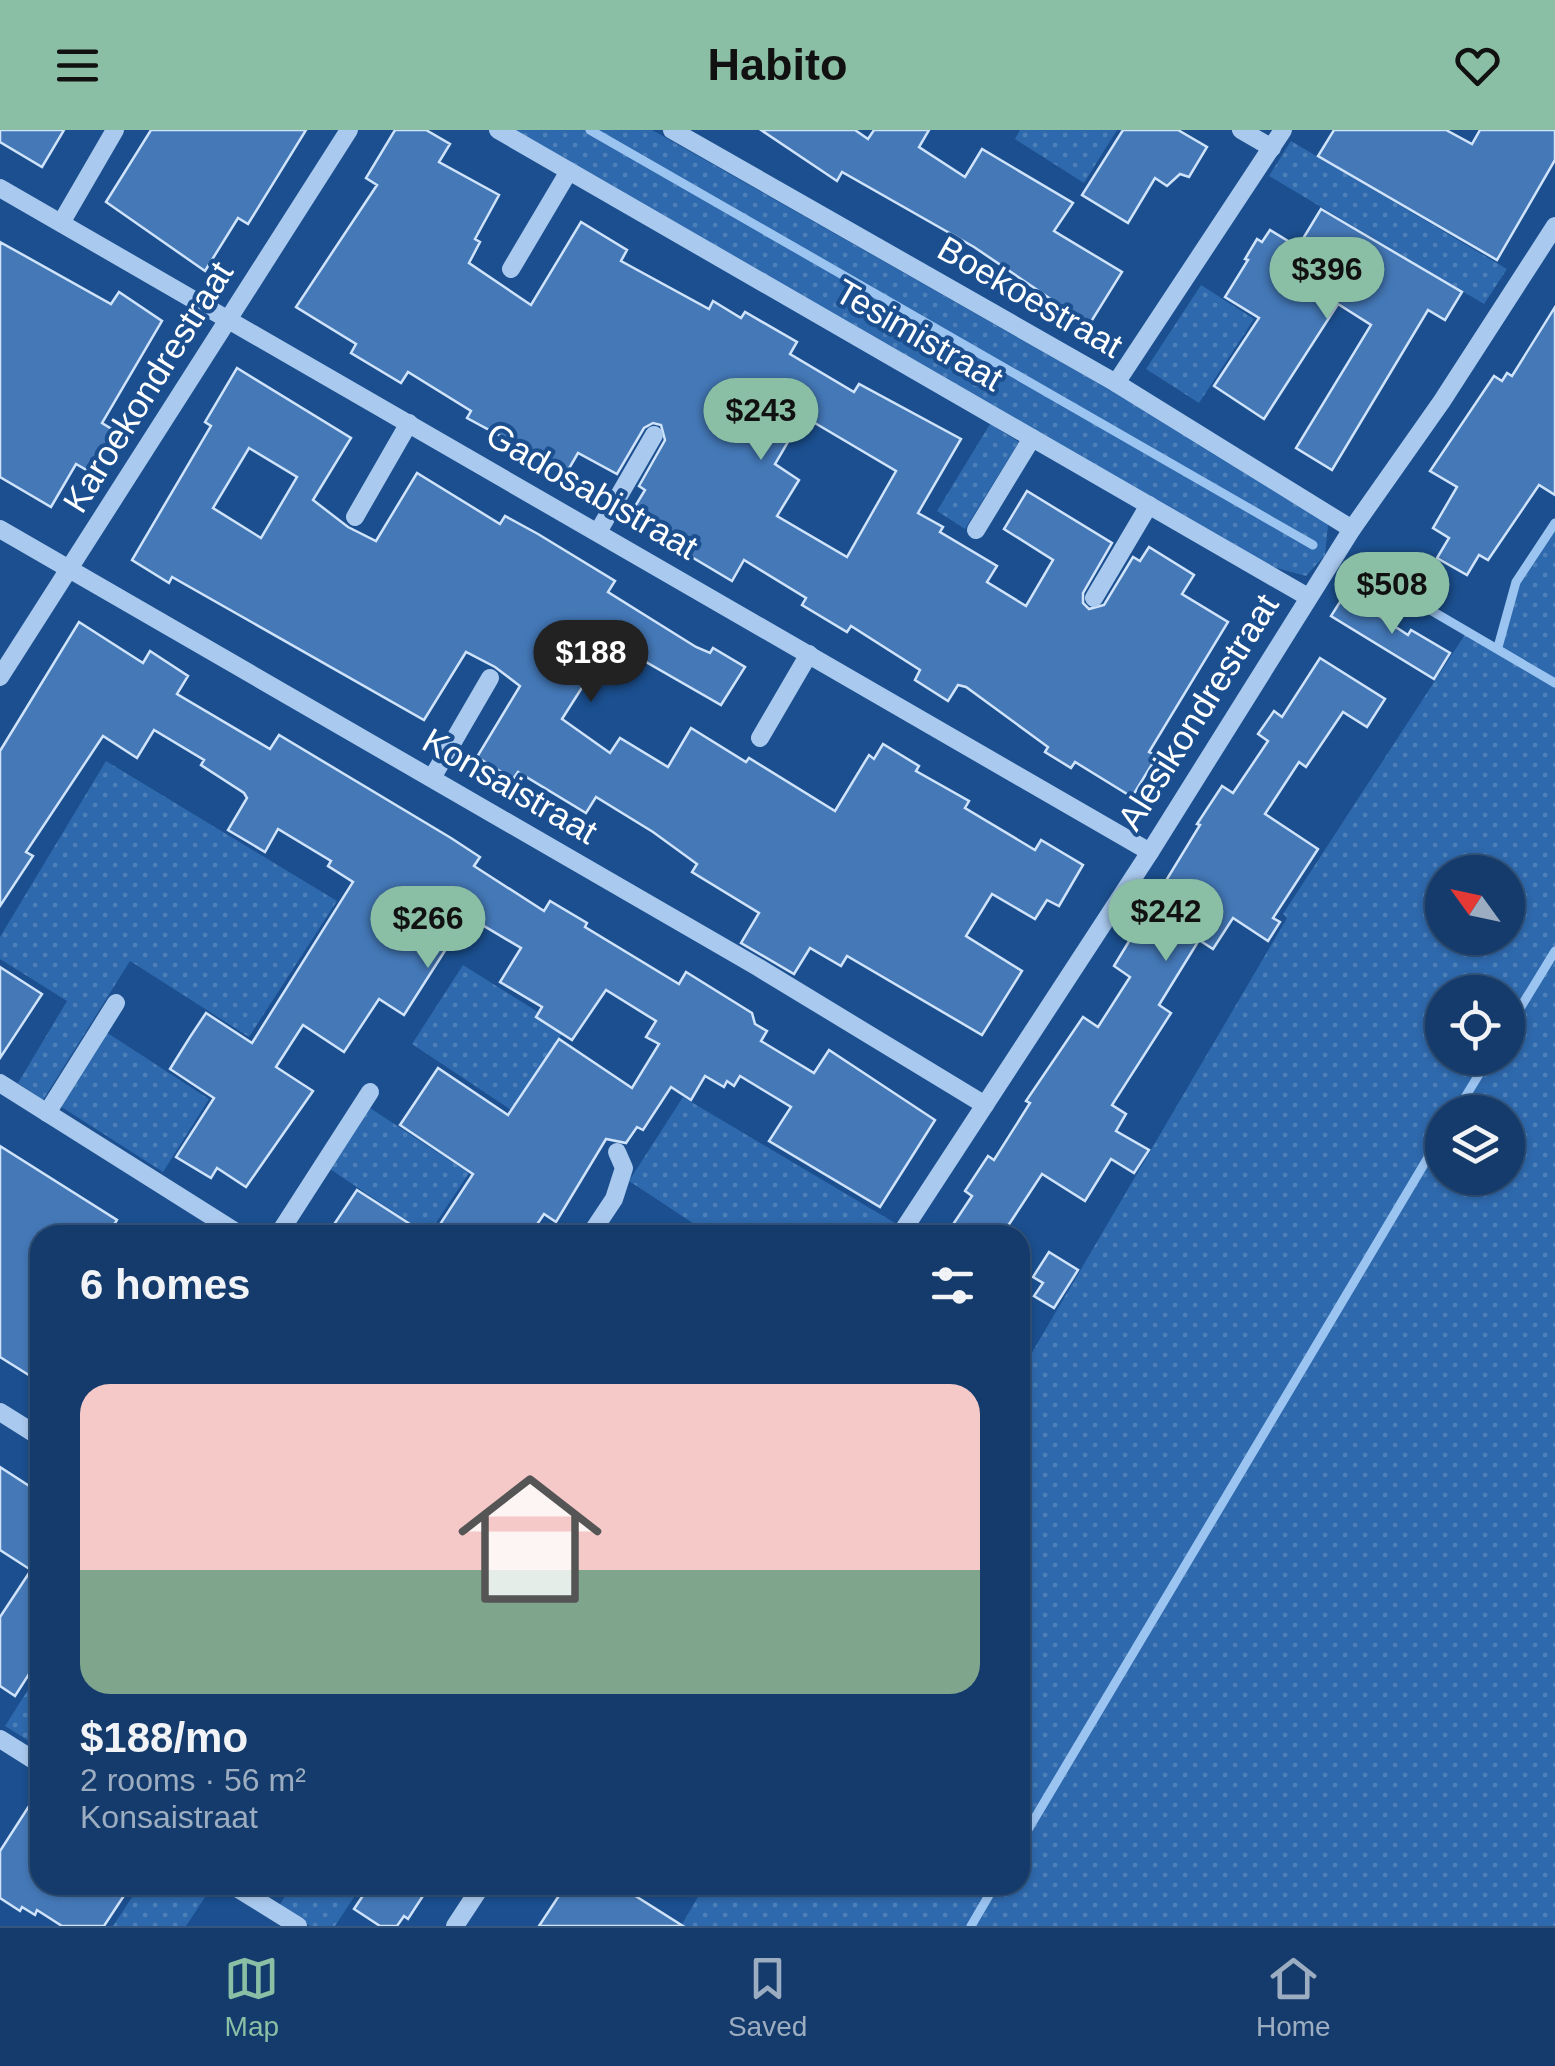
<!DOCTYPE html>
<meta charset="utf-8">
<style>
body{margin:0;font-family:Helvetica,sans-serif;background:#1d4271;color:#f1f3f6;height:100vh;display:flex;flex-direction:column;font-size:38px;white-space:nowrap}
*{box-sizing:border-box;margin:0}
p{font-size:32px;color:#9dadc1}
.icon{flex:none;width:55px;height:55px;fill:none;stroke:currentColor;stroke-width:2;stroke-linecap:round;stroke-linejoin:round}
.map{position:relative;flex:1;overflow:hidden}
.panel{position:absolute;left:30px;top:1095px;width:1000px;height:670px;display:flex;flex-direction:column;background:#143b6b;border-radius:30px;box-shadow:0 2px 8px #0004,0 0 0 2px #33557e}
.panel>*{flex:none}
.needle{width:65px;rotate:303deg}
.fabs{position:absolute;left:1425px;top:725px;display:grid;gap:20px}
.fabs a{display:grid;place-items:center;width:100px;height:100px;border-radius:50%;background:#143b6b;box-shadow:0 2px 8px #0004,0 0 0 2px #33557e;font-size:50px}
.price{position:absolute;translate:-50% -85px;padding:0 22px;border-radius:35px;background:#8abfa5;color:#111;font-size:32px;line-height:65px;filter:drop-shadow(0 2px 5px #0008)}
.price::after{content:'';position:absolute;left:50%;top:60px;width:30px;height:22px;margin-left:-15px;background:inherit;clip-path:polygon(0 0,100% 0,50% 100%)}
.price.current{background:#222;color:#fff}
ul{padding:0;list-style:none}
li{display:grid;align-content:center;gap:20px;height:530px;padding:0 50px}
li+li{border-top:2px solid #33557e}
li span{display:grid;place-items:center;height:310px;border-radius:30px;color:#555}
li>.icon{margin-inline-start:auto}
span .icon{width:180px;height:180px;fill:#fffc;stroke-width:1}
li b{font-size:42px}
h2{display:flex;justify-content:space-between;align-items:center;height:120px;padding:0 50px;font-size:42px}
header{display:flex;justify-content:space-between;align-items:center;height:130px;padding:0 50px;background:#8abfa5;color:#111;font-size:45px;font-weight:800}
.menu{display:flex;justify-content:space-around;align-items:center;height:140px;border-top:2px solid #33557e;background:#143b6b;font-size:28px;color:#9dadc1}
.menu a{display:grid;justify-items:center;gap:5px}
.menu .current{color:#8abfa5}
.map>svg:first-child{display:block}
</style>
<header><svg class="icon" aria-label="menu" viewBox="0 0 24 24"><path d="M4 6h16M4 12h16M4 18h16"/></svg>Habito<svg class="icon" aria-label="heart" viewBox="0 0 24 24"><path d="M12 20l-8-8c-3-5 5-10 8-4 3-6 11-1 8 4z"/></svg></header>
<div class="map">
<svg width="1555" height="1796" viewBox="0 0 1555 1796">
<defs>
<pattern id="grass-dots" width="8" height="8" patternUnits="userSpaceOnUse" patternTransform="scale(2.5)"><rect width="8" height="8" fill="#2e69ad"/><path d="M2 2h.1M6 6h.1" fill="none" stroke="#4d80b9" stroke-width="1.8" stroke-linecap="round"/></pattern>
</defs>
<rect width="100%" height="100%" fill="#1b4f8f"/>
<g fill="url(#grass-dots)" fill-rule="evenodd">
<path d="M515,0h137l460,261 205,123 11,11 -3,30 -19,21 -33,-9z"/>
<path d="M1020,0h97l-33,53 -69,-44z"/>
<path d="M1291,11l216,128 -23,35 -215,-128z"/>
<path d="M1201,155l53,34 -55,84 -53,-34z"/>
<path d="M990,294l29,18 -54,87 -28,-18z"/>
<path d="M1555,393v1403h-874l24,-41h315v-512l267,-455 -4,-4 185,-284 30,16 18,-64zM1442,742h66v66h-66zM1442,862h66v66h-66zM1442,982h66v66h-66z"/>
<path d="M106,631l231,140 -88,136 -119,-76 -87,139 -25,-17 49,-82 -67,-42v-22z"/>
<path d="M463,835l102,64 -54,81 -99,-66z"/>
<path d="M106,902l103,67 -46,73 -103,-66z"/>
<path d="M683,967l212,126 -8,12h-176l-82,-54z"/>
<path d="M370,978l99,65 -41,62 -98,-66z"/>
<path d="M40,1541v77l-35,-22z"/>
<path d="M140,1755h73l-27,41h-73z"/>
<path d="M292,1755h70l-27,41h-25l-31,-20z"/>
</g>
<g fill="none" stroke-linecap="round" stroke-linejoin="round">
<g stroke="#9cc4f0" stroke-width="9">
<path d="M590,0l723,415"/>
<path d="M1350,433l205,120"/>
<path d="M1498,517l18,-65 39,-59"/>
<path d="M1508,898l47,-77"/>
<path d="M1456,982l33,-54"/>
<path d="M1020,1713l422,-709"/>
<path d="M971,1796l24,-41"/>
</g>
</g>
<g fill="#4478b7" stroke="#cfe3fa" stroke-width="2.5" fill-rule="evenodd">
<path d="M0,0h64l-22,37 -42,-25z"/>
<path d="M151,0h155l-58,94 -10,-6 -33,53 -99,-69z"/>
<path d="M395,0h31l24,14 -11,18 60,33 -24,44 5,3 -11,21 62,42 50,-83 46,28 -6,11 88,48 4,-8 28,17 4,-6 52,30 -7,12 64,38 5,-8 102,55 -43,74 25,14 -3,5 57,34 -10,16 39,24 27,-46 -49,-31 23,-38 85,52 -29,50v10l6,6 15,-4 29,-48 7,4 9,-14 45,28 -12,19 46,28 -79,130 8,4 -25,41 -57,-35 -4,6 -26,-16 3,-5 -82,-60 -8,-2 -10,16 -33,-21 5,-10 -69,-44 -4,6 -45,-27 4,-7 -62,-38 -12,21 -52,-31 6,-11 -52,-31 11,-18 -6,-4 26,-46 -4,-15 -8,-2 -9,5 -27,46 -39,-21 -11,19 -100,-54 4,-7 -63,-39 -7,11 -50,-30 5,-9 -60,-37 81,-122 -11,-7zM803,286l93,55 -49,86 -70,-41 22,-36 -24,-16z"/>
<path d="M761,0h94l13,9 6,-9h55l-10,17 46,30 17,-28 91,54 -19,28 68,41 -33,53 -115,-78 -132,-75 -5,9z"/>
<path d="M1123,0h55l29,17 -18,30 -9,-3 -13,12 -12,-8 -27,45 -46,-28z"/>
<path d="M1334,0h112l26,14 8,-14h75v30l-58,100 -179,-104z"/>
<path d="M1321,79l141,83 -17,28 -17,-10 -96,160 -36,-22 75,-123 -33,-21 -74,115 -50,-33 45,-68 -34,-21 23,-37 -3,-1 12,-20 5,3 8,-12 28,17z"/>
<path d="M0,112l111,62 8,-12 43,29 -60,102 13,8 -25,41 -14,-8 -25,43 -51,-30z"/>
<path d="M1555,177v188l-16,-10 -51,75 -9,-5 -12,20 -30,-17 12,-20 -16,-10 24,-41 -27,-16 64,-95 8,5 5,-8 5,3z"/>
<path d="M237,238l114,70 -38,62 35,27 28,14 41,-68 83,51 5,-8 33,18 77,47 -7,11 88,55 14,6 3,-5 32,19 -24,38 -110,-63 -49,77 48,34 10,-15 48,29 23,-39 55,34 3,-4 86,53 34,-56 5,4 9,-15 36,22 -3,5 53,30 -4,7 70,42 6,-10 42,25 -24,41 -12,-6 -12,19 -43,-25 -26,42 56,35 -40,64 -135,-79 -6,10 -31,-18 -16,26 -53,-31 18,-30 -67,-41 5,-8 -44,-32 -57,-35 -10,16 -68,-41 -5,7 -36,-22 43,-71 -25,-19 -29,-15 -42,68 -252,-143 -3,6 -37,-23 79,-134 -6,-4zM249,318l48,29 -36,61 -48,-30z"/>
<path d="M1345,464l63,41 3,-5 39,23 -16,26 -103,-63z"/>
<path d="M79,492l64,41 7,-12 38,25 -11,18 93,55 9,-14 172,103 29,19 -6,9 70,45 6,-10 37,22 -2,4 94,57 7,-12 66,41 3,11 12,7 -6,10 53,32 15,-23 106,70 -55,87 -111,-66 22,-34 -51,-31 -6,10 -7,-5 -3,6 -19,-11 -14,24 -20,-13 -28,43 -6,-3 -11,16 -20,-4 -50,83 -12,-8 -14,21h-97l40,-61 -73,-49 38,-57 70,47 51,-76 73,49 27,-44 -13,-7 10,-16 -50,-31 -34,50 -36,-23 6,-10 -42,-25 21,-34 -54,-32 -63,99 -25,-16 -35,53 -41,-27 -27,42 37,24 -67,96 -29,-19 -6,10 -35,-21 38,-59 -44,-29 20,-32 16,-24 46,30 101,-161 -25,-16 3,-5 -53,-32 -13,23 -37,-22 19,-32 -3,-5 -43,-28 3,-5 -50,-30 -17,28 -34,-22 -77,116 7,4 -33,50v-155z"/>
<path d="M1320,528l65,41 -18,28 -24,-15 -37,55 -7,-5 -34,52 53,35 -45,69 7,4 -12,19 -35,-23 -20,31 -14,-9 -40,65 12,8 -59,92 14,9 -10,17 33,19 -15,23 -23,-14 -26,42 -43,-27 -40,61h-56l26,-39 -7,-5 23,-35 6,4 36,-57 -4,-2 57,-84 15,10 32,-50 -16,-11 86,-141 -3,-1 25,-38 11,7 35,-52 -10,-7 16,-23 8,6z"/>
<path d="M0,837l42,27 -42,64z"/>
<path d="M0,1016l117,74 -9,15h-68v43l-7,12 7,5v87l-40,-25z"/>
<path d="M357,1060l70,45h-100z"/>
<path d="M1049,1122l29,18 -24,38 -20,-12 9,-13 -10,-6z"/>
<path d="M0,1337l40,26v164l-25,39 -15,-10v-69l31,-47 -31,-20z"/>
<path d="M40,1659v96h91l-27,41h-42l-25,-16 -2,5 -13,-8 -2,4 -20,-13v-47z"/>
<path d="M370,1755h60l-22,34 -4,-3 -7,10h-17l-26,-17z"/>
<path d="M566,1755h52l65,41h-144z"/>
</g>
<g fill="none" stroke-linecap="round" stroke-linejoin="round">
<g stroke="#a9c9ee" stroke-width="18">
<path d="M498,0l810,467"/>
<path d="M672,0l444,253 236,146"/>
<path d="M1241,0l31,18"/>
<path d="M0,58l1150,664"/>
<path d="M61,93l54,-93"/>
<path d="M511,139l58,-98"/>
<path d="M1116,253l167,-253"/>
<path d="M355,387l54,-94"/>
<path d="M0,399l756,437 229,139"/>
<path d="M976,400l56,-92"/>
<path d="M598,402l56,-97"/>
<path d="M1094,468l55,-93"/>
<path d="M0,547l349,-547"/>
<path d="M760,608l49,-84"/>
<path d="M432,648l58,-100"/>
<path d="M0,953l241,152"/>
<path d="M47,983l69,-110"/>
<path d="M278,1105l92,-143"/>
<path d="M590,1105l24,-36 10,-31 -7,-16"/>
<path d="M900,1105l250,-383 202,-323 90,-128 113,-175"/>
<path d="M0,1282l40,25"/>
<path d="M0,1609l40,25"/>
<path d="M232,1755l66,41"/>
<path d="M455,1796l27,-41"/>
</g>
</g>
<g text-anchor="middle" stroke-width="8" stroke-linejoin="round" paint-order="stroke">
<g font-size="35" fill="#fff" stroke="#1b4f8f">
<text transform="translate(1030 167) rotate(30)" y="12">Boekoestraat</text>
<text transform="translate(919 205) rotate(30)" y="12">Tesimistraat</text>
<text transform="translate(148 257) rotate(-58)" y="12">Karoekondrestraat</text>
<text transform="translate(592 361) rotate(30)" y="12">Gadosabistraat</text>
<text transform="translate(1198 582) rotate(-58)" y="12">Alesikondrestraat</text>
<text transform="translate(510 656) rotate(30)" y="12">Konsaistraat</text>
</g>
</g>
</svg>
<div class="fabs">
<a><svg class="needle" viewBox="-14 -14 28 28"><path d="M0-13l5 13h-10z" fill="#e53935"/><path d="M0 13l5-13h-10z" fill="#9dadc1"/></svg></a>
<a><svg class="icon" aria-label="locate" viewBox="0 0 24 24"><circle cx="12" cy="12" r="6"/><path d="M12 2v4M12 18v4M2 12h4M18 12h4"/></svg></a>
<a><svg class="icon" aria-label="layers" viewBox="0 0 24 24"><path d="M12 4l9 5-9 5-9-5zM3 14l9 5 9-5"/></svg></a>
</div>
<b class="price" style="left:1327px;top:192px">$396</b>
<b class="price" style="left:761px;top:333px">$243</b>
<b class="price" style="left:1392px;top:507px">$508</b>
<b class="price current" style="left:591px;top:575px">$188</b>
<b class="price" style="left:1166px;top:834px">$242</b>
<b class="price" style="left:428px;top:841px">$266</b>
<section class="panel">
<h2>6 homes<svg class="icon" aria-label="filters" viewBox="0 0 24 24"><path d="M4 7h16M4 17h16"/><circle cx="9" cy="7" r="2"/><circle cx="15" cy="17" r="2"/></svg></h2>
<ul>
<li><span style="background:linear-gradient(#f6c9c9 60%,#7fa58c 0)"><svg class="icon" aria-label="home" viewBox="0 0 24 24"><path d="M3 11l9-7 9 7M6 9v11h12V9"/></svg></span><div><b>$188/mo</b><p>2 rooms · 56 m²</p><p>Konsaistraat</p></div></li>
</ul>
</section>
</div>
<nav class="menu">
<a class="current"><svg class="icon" aria-label="map" viewBox="0 0 24 24"><path d="M3 6l6-2 6 2 6-2v14l-6 2-6-2-6 2zM9 4v14M15 6v14"/></svg>Map</a>
<a><svg class="icon" aria-label="saved" viewBox="0 0 24 24"><path d="M7 4h10v16l-5-4-5 4z"/></svg>Saved</a>
<a><svg class="icon" aria-label="home" viewBox="0 0 24 24"><path d="M3 11l9-7 9 7M6 9v11h12V9"/></svg>Home</a>
</nav>
